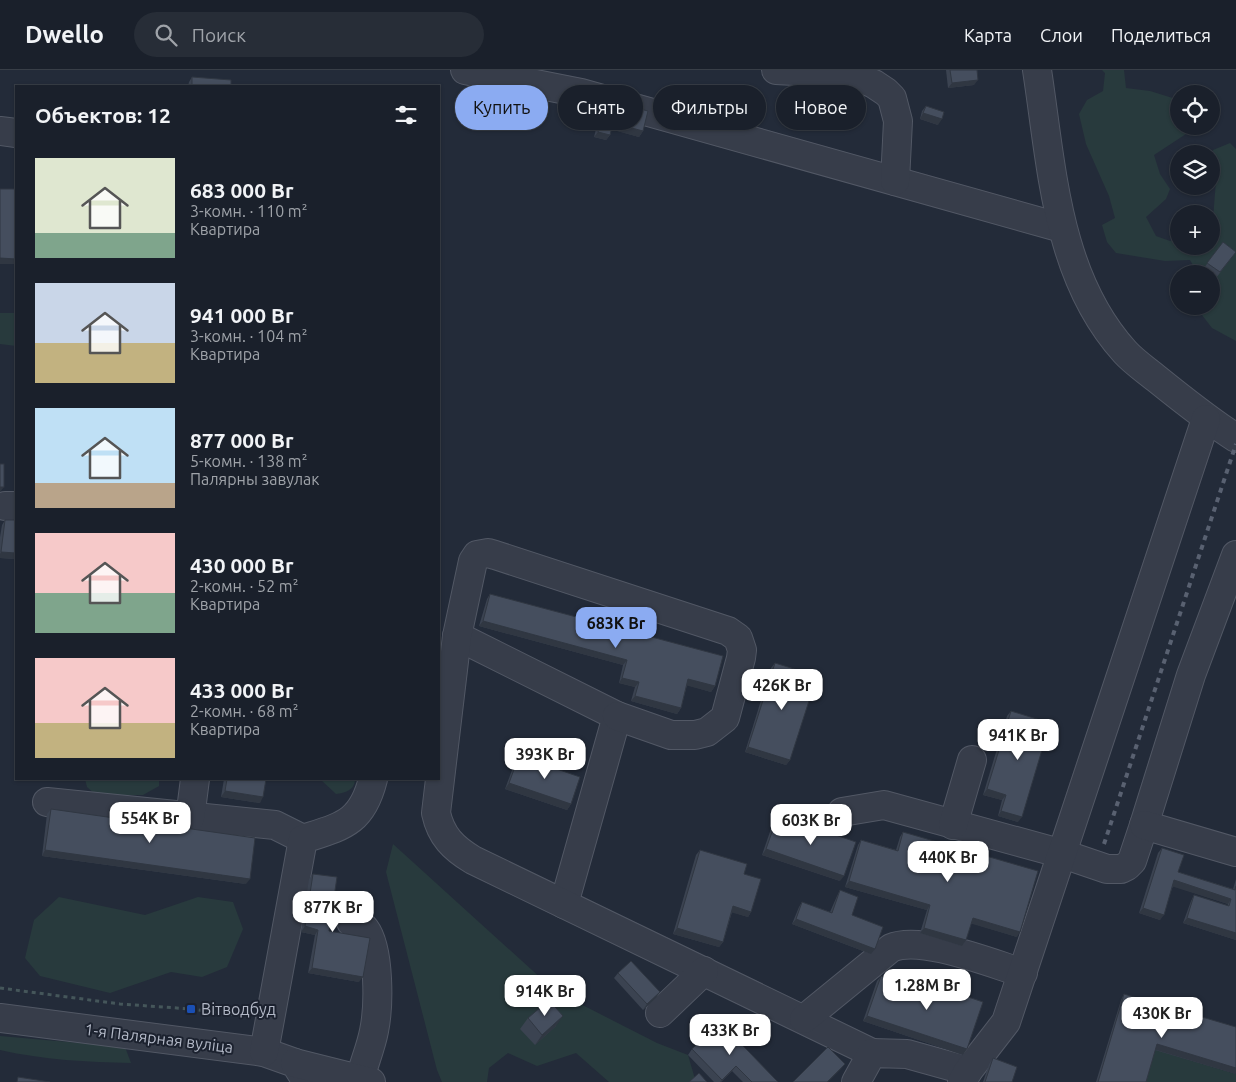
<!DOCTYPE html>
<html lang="ru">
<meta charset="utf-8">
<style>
body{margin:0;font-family:Ubuntu,sans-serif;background:#272d37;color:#f1f3f6;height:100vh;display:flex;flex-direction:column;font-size:19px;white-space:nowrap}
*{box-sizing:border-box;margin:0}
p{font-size:16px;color:#9fa3a9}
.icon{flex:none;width:28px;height:28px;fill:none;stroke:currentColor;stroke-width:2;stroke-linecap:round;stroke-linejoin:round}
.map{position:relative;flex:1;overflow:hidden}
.sheet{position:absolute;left:15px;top:15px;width:425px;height:695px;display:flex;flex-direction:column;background:#1a202b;border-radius:0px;box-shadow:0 1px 4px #0004,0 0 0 1px #383e47}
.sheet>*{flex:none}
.banner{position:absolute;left:455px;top:15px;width:475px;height:45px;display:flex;gap:10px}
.tools{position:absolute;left:1170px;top:15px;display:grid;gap:10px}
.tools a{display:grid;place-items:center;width:50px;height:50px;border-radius:50%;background:#1a202b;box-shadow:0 1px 4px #0004,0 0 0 1px #383e47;font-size:25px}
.price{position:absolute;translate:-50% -42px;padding:0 11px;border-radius:10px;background:#fff;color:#222;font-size:16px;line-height:32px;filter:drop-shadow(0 1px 2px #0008)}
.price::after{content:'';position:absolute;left:50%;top:30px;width:15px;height:11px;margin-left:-8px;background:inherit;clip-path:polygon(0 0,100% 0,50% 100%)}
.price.active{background:#8babf2;color:#111}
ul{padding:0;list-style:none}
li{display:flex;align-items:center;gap:15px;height:125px;padding:0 20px}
li span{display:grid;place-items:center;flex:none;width:140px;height:100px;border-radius:0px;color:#555}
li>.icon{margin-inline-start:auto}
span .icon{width:60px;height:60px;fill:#fffc;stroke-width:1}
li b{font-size:21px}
h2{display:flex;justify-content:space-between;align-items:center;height:60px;padding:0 20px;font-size:21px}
.chip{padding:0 18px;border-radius:22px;background:#1a202b;box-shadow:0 1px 4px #0004,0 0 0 1px #383e47;font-size:18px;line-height:45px}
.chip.active{background:#8babf2;color:#111}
header{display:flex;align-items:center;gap:30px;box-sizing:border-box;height:70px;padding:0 25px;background:#1a202b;border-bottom:1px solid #383e47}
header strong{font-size:24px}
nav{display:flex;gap:28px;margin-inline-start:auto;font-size:18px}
.search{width:350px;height:45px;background:#272d37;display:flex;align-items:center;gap:12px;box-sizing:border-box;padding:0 18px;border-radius:28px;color:#9fa3a9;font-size:19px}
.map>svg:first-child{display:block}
</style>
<header>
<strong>Dwello</strong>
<div class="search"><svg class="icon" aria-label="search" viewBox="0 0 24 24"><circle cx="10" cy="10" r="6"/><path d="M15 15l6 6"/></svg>Поиск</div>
<nav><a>Карта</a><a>Слои</a><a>Поделиться</a></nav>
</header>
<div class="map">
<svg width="1236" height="1012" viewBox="0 0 1236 1012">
<rect width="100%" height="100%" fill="#232b39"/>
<g fill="#283a3d">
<path d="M1102,0h22l2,18 24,3 29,9v26h12l-2,6 -35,23 6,19 10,15 -4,10 -20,18 10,19 14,5 9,-3v8h32l5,-66 -3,-30 17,-7 6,6v192l-24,-13 -10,-13 2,-9h7v-32h-13l-8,-14 -25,1 -49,-8 -9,-11 -5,-17 13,-7 -6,-22 -23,-52 -7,-30 8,-14 16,-9 2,-18z"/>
<path d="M0,243h16v33l-16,-2z"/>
<path d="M85,709h74v7l-16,9h-47l-9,-8z"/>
<path d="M320,709h35c0,11 -10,14 -19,15z"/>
<path d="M393,774l162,147 102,52 31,12 7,24 -4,3h-82l-33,-29 -39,13 -29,-13 -19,15 -2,14h-45l-5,-12 -51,-198z"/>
<path d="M59,827l86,18 53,-18 35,5 10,27 -16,38 -25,10 -31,-5 -61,21 -70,-17 -15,-18 9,-38z"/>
<path d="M0,966l125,11 6,16c-44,-1 -87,-3 -131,-13z"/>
<path d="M1153,979l83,25v8h-92z"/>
</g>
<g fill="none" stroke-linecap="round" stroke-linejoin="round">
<g stroke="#525865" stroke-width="30">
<g id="minor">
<path d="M465,0l116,23 481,135"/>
<path d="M776,0l75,4 23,10 12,8 6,6 6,23 -3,60"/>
<path d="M1037,0c15,97 19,206 88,282 9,10 21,18 32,27 26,21 51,41 79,59"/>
<path d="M0,61l16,2"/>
<path d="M5,436h11"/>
<path d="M457,566l160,80 -53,188"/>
<path d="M617,646l54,19h24l12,-3 18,-14 16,-60 1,-8 -4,-12 -10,-7 -233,-76 -7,-2 -11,2 -4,6 -16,75 -21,177c5,23 17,35 37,47l399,193"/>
<path d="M47,732l228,23 28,14"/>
<path d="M842,742l42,-7 179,49 44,15h14l6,-3 5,-5 12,-36 47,-150 45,-120"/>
<path d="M190,748l5,-39"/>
<path d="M953,755l19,-65"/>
<path d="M1144,755l92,27"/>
<path d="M351,852c6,1 10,2 14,7 15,20 14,78 9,102 -3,16 -10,32 -14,48"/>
<path d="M660,943l44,-42"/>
<path d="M0,948l264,34 31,11 12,19"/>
<path d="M804,949l87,-71c30,-13 99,15 132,25"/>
<path d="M264,982l39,-213c40,-13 59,-16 70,-60"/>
<path d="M295,993l76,19"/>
<path d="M856,1012l16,-29 35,1 61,17"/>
<path d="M962,1012l6,-11 38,-49 200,-603"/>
</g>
</g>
<path stroke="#45565a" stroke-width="3" stroke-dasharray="4 4" stroke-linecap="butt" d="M0,918l120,16 71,5 54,7"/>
<use href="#minor" stroke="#373d4a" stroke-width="28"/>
<path stroke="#596171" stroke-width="4" stroke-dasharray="5 5" stroke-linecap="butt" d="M1104,774l132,-400"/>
</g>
<g fill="#3b4351">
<path d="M946,0h31l-3,15 -26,3z"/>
<path d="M192,7l39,9h-43l1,-4z"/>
<path d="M606,30l37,31 -4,6 -28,-8 -1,6 -4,5 -12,-3 8,-32z"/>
<path d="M926,36l12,19 -18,-6 2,-8z"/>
<path d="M1223,172l13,10 -20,26 -12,-10z"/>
<path d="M5,450h11v39l-16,-1v-21l2,-12z"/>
<path d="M490,524l225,92 -4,6 -24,-7 -6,23 -4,6 -46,-13 4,-14 -16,-4 4,-18 -144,-39 8,-27z"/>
<path d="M775,593l15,97 -4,5 -41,-13 26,-84z"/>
<path d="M1011,641l7,111 -20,-6 4,-16 -19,-5 24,-79z"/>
<path d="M519,686l52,48 -4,6 -62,-21 10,-27z"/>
<path d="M224,709h42l-6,24 -39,-6z"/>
<path d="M51,739l195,75 -204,-28 5,-42z"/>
<path d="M778,745l62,66 -78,-26 12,-35z"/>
<path d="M903,762l114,105 -46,-14 -5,17 -4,6 -42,-13 7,-23 -82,-23 13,-42 3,-5 35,10 4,-13z"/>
<path d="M1162,778l16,24 55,17 3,-10v61l-53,-17 8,-22 3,-6 33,11 1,-2 -55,-18 -13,34 -21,-7 19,-60z"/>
<path d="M700,780l44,24 7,38 -3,5 -16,-5 -9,30 -4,5 -46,-13 23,-79z"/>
<path d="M313,804l16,57 30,51 -51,-9 7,-38 -14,-3 8,-53z"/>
<path d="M840,820l12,25 19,39 -79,-30 7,-17 3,-5 28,10 7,-16z"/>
<path d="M618,903l38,25 -13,12 -29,-32z"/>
<path d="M881,906l36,12 4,-7 42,74 -100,-34 14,-40z"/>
<path d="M1124,924l112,80 -81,-24 -9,32h-50l25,-82z"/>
<path d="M528,948l28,8 -21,19 -15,-16z"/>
<path d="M692,979l86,33h-35l-11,-11 -11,11h-7l-26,-27z"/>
<path d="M993,988l19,24h-29l6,-18z"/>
</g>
<g fill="#303742">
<path d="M978,10l-4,5 -26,3 4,-5z"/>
<path d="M923,43l19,6 -4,6 -18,-6z"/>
<path d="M613,53l30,8 -4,6 -30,-8z"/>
<path d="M598,62l12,3 -4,5 -12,-3z"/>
<path d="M0,188l16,1v5h-16z"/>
<path d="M0,417h4l-4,5z"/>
<path d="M1,482l15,1v6l-16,-1v-4z"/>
<path d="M483,551l144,39 -4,5 -144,-39z"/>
<path d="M622,608l17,4 -4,5 -16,-4z"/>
<path d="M688,609l27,7 -4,6 -26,-7z"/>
<path d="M635,626l46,12 -4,6 -46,-13z"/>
<path d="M748,677l42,13 -4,5 -41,-13z"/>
<path d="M509,713l62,21 -4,6 -62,-21z"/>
<path d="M987,719l19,6 -4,5 -19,-5z"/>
<path d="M225,721l38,6 -3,6 -39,-6z"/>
<path d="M1001,741l21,6 -4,5 -20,-6z"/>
<path d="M766,779l78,27 -4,5 -78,-26z"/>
<path d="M45,780l205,29 -4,5 -204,-28z"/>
<path d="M1174,810l57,19 -3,5 -57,-18z"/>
<path d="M849,811l81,24 -3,5 -82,-23z"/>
<path d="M733,836l18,6 -3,5 -18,-5z"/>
<path d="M1143,838l21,7 -4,5 -21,-7z"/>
<path d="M973,848l47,14 -3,5 -48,-14z"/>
<path d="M1187,848l49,15v7l-53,-17z"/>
<path d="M796,849l79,30 -4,5 -79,-30z"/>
<path d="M305,856l13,4 -3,5 -14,-3z"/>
<path d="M677,858l46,14 -4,5 -46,-13z"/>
<path d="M924,858l42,12 -4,6 -42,-13z"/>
<path d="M312,898l51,9 -4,5 -51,-9z"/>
<path d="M660,922l-4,6 -13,12 4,-6z"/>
<path d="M563,946l-7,10 -21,19 7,-10z"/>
<path d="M867,946l100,33 -4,6 -100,-34z"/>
<path d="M1157,974l79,24v6l-83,-25z"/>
<path d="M845,994l-4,5 -13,13h-1z"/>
<path d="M736,996l-4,5 -11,11h-1z"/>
</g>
<g fill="#454e5e" stroke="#303742">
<path d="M950,0h27l1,10 -26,3z"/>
<path d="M192,7l39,3v6h-39z"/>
<path d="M606,30l42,11 -5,20 -30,-8 -3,12 -12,-3z"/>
<path d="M926,36l18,6 -2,7 -19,-6z"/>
<path d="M0,119h16v70l-16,-1z"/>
<path d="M1223,172l13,10 -16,20 -13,-9z"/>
<rect x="0" y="394" width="4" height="23"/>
<path d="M5,450h11v33l-15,-1z"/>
<path d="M490,524l233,62 -8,30 -27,-7 -7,29 -46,-12 4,-14 -17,-4 5,-18 -144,-39z"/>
<path d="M775,593l42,13 -27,84 -42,-13z"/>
<path d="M1011,641l39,12 -28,94 -21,-6 5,-16 -19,-6z"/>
<path d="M519,686l61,21 -9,27 -62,-21z"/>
<path d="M227,709h39l-3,18 -38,-6z"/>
<path d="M51,739l204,29 -5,41 -205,-29z"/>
<path d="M778,745l78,27 -12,34 -78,-27z"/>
<path d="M903,762l135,39 -18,61 -47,-14 -7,22 -42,-12 6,-23 -81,-24 12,-41 37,11z"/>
<path d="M1162,778l22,7 -6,17 57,18 1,-4v47l-49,-15 7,-23 35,11 2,-7 -57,-19 -10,35 -21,-7z"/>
<path d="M700,780l47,14 -3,10 17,5 -10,33 -18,-6 -10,36 -46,-14z"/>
<path d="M313,804l24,3 -8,54 41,7 -7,39 -51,-9 6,-38 -13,-4z"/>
<path d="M840,820l18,7 -6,18 31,12 -8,22 -79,-30 6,-17 30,11z"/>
<path d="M631,891l29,31 -13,12 -29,-31z"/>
<path d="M881,906l37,13 3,-8 62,21 -16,47 -100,-33z"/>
<path d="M1124,924l112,33v41l-79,-24 -11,38h-48z"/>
<path d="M549,930l14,16 -21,19 -14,-17z"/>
<path d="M720,952l58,60h-26l-16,-16 -14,14 -30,-31z"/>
<path d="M828,977l17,17 -18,18h-34z"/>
<path d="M993,988l24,9 -5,15h-27z"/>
<path d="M699,1003l8,9h-18z"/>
<path d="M18,1007l32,5h-33z"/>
</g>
<rect fill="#1a4fb4" stroke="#1c222f" stroke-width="2" x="186" y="934" width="10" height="10" rx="2.5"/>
<g text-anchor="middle" stroke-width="4" stroke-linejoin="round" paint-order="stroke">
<g font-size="16" fill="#b2b8c6" stroke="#1c222f" text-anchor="start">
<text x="201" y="945">Вітводбуд</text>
</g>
<g font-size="16" fill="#b2b8c6" stroke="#1c222f">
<text transform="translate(159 968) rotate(7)" y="6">1-я Палярная вуліца</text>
</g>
</g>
</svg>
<div class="tools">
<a><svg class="icon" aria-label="locate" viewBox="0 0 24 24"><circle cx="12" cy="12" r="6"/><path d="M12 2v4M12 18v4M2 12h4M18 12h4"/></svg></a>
<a><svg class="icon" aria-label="layers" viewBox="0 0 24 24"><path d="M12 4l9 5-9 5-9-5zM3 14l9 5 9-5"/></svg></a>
<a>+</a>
<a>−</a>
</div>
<b class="price active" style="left:616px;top:579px">683K Br</b>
<b class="price" style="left:782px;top:641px">426K Br</b>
<b class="price" style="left:1018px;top:691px">941K Br</b>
<b class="price" style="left:545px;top:710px">393K Br</b>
<b class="price" style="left:150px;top:774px">554K Br</b>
<b class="price" style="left:811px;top:776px">603K Br</b>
<b class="price" style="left:948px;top:813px">440K Br</b>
<b class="price" style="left:333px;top:863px">877K Br</b>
<b class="price" style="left:927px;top:941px">1.28M Br</b>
<b class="price" style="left:545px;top:947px">914K Br</b>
<b class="price" style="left:1162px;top:969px">430K Br</b>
<b class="price" style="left:730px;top:986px">433K Br</b>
<div class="banner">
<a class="chip active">Купить</a>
<a class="chip">Снять</a>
<a class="chip">Фильтры</a>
<a class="chip">Новое</a>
</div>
<section class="sheet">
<h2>Объектов: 12<svg class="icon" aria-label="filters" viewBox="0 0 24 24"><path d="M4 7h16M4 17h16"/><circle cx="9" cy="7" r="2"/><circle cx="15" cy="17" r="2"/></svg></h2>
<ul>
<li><span style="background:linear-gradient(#dfe7d0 75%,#7fa58c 0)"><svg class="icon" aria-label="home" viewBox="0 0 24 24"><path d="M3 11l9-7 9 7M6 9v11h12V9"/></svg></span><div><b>683 000 Br</b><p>3-комн. · 110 m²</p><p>Квартира</p></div></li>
<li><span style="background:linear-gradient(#c9d6e8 60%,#c2b280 0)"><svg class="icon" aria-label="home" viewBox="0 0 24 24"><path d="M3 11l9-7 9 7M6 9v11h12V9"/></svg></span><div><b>941 000 Br</b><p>3-комн. · 104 m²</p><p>Квартира</p></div></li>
<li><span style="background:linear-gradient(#bfe0f5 75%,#b9a48a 0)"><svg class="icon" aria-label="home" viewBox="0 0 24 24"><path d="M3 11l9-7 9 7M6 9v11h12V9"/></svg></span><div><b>877 000 Br</b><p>5-комн. · 138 m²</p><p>Палярны завулак</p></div></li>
<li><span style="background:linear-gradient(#f6c9c9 60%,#7fa58c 0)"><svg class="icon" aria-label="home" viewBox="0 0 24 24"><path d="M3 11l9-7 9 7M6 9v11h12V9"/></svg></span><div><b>430 000 Br</b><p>2-комн. · 52 m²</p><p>Квартира</p></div></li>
<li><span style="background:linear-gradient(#f6c9c9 65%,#c2b280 0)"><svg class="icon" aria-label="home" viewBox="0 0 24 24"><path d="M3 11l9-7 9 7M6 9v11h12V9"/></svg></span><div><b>433 000 Br</b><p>2-комн. · 68 m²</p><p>Квартира</p></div></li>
</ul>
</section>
</div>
